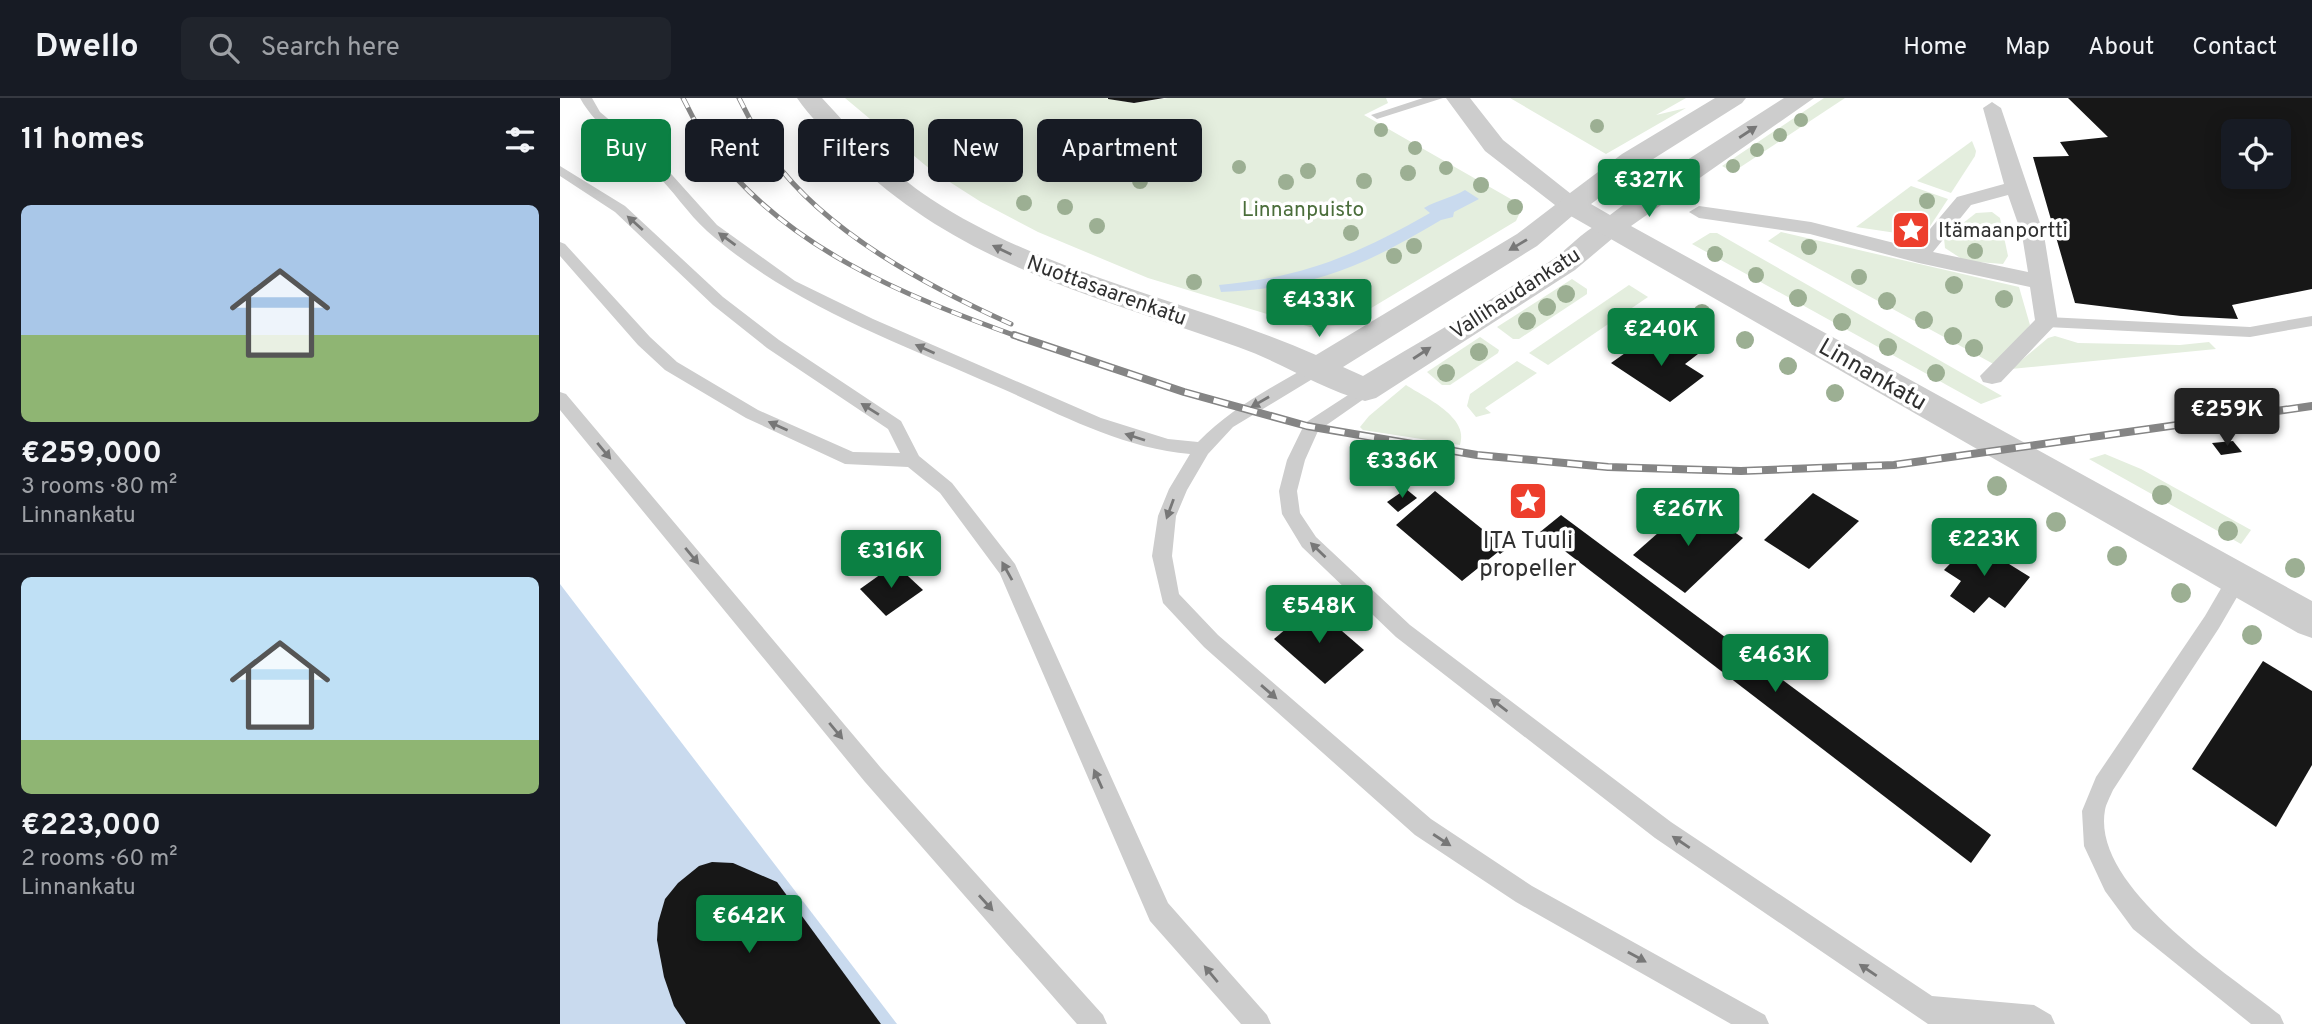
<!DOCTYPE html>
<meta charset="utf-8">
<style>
body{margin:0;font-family:Overpass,sans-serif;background:#20242c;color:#f1f3f6;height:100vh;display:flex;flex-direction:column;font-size:26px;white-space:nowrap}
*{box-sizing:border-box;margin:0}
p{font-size:23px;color:#9ea1a6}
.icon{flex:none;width:38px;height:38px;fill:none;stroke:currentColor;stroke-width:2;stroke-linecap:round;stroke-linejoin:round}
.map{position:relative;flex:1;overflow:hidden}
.details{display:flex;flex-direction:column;background:#171b24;width:560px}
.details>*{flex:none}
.top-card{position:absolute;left:21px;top:21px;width:665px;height:63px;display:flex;gap:14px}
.controls{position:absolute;left:1661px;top:21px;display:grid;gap:14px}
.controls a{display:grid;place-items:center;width:70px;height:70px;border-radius:10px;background:#171b24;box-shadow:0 4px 18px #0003;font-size:35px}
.price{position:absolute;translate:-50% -60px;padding:0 16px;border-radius:7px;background:#0b8043;color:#fff;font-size:23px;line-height:46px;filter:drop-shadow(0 2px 4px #0008)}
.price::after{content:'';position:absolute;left:50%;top:42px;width:21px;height:16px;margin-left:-10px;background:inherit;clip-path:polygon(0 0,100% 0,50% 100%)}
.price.current{background:#222;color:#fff}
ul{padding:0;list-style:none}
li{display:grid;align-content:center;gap:14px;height:371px;padding:0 21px}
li+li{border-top:2px solid #363941}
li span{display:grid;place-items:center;height:217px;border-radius:10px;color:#555}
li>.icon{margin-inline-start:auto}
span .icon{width:126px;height:126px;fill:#fffc;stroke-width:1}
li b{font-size:30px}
h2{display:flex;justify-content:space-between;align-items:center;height:84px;padding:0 21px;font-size:30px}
.pill{padding:0 24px;border-radius:10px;background:#171b24;box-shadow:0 4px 18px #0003;font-size:24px;line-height:63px}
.pill.current{background:#0b8043;color:#fff}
header{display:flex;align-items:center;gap:42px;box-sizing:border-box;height:98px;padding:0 35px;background:#171b24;border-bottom:2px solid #363941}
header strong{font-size:33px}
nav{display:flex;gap:38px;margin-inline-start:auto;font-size:24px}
.search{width:490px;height:63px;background:#20242c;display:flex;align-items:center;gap:18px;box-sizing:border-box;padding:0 24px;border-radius:10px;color:#9ea1a6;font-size:26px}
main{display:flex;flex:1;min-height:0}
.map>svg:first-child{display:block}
</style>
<header>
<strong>Dwello</strong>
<div class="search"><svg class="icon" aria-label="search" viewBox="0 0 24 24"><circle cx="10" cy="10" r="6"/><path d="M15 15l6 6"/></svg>Search here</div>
<nav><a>Home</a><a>Map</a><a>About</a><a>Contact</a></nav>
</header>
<main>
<section class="details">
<h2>11 homes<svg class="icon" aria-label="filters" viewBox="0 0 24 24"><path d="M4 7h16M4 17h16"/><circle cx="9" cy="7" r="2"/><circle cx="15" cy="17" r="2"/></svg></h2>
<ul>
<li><span style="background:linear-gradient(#a9c7e8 60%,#8fb573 0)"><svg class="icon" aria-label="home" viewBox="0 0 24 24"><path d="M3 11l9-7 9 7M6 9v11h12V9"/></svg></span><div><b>€259,000</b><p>3 rooms · 80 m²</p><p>Linnankatu</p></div></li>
<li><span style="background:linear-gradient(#bfe0f5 75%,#8fb573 0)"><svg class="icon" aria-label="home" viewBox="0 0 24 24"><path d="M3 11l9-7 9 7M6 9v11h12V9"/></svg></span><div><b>€223,000</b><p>2 rooms · 60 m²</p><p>Linnankatu</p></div></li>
</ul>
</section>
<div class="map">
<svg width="1752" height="926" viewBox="0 0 1752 926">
<rect width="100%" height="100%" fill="#fff"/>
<g fill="#e4eede">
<path d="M285,0h260l29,5 34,-5h218l2,5 -24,12 159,91 -7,15 -173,104 -33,2 -162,-49 -110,-46 -57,-30 -50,-32z"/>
<path d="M950,0h176l-30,17 30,-7 -80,46z"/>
<path d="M1264,0h21l-112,74 -11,-6z"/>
<path d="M1412,43l4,10 -1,5 -24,37 -34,-12z"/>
<path d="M1351,88l37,13 -25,38 -67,-10z"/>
<path d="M1432,114l8,6 8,38 -5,8 -38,-3 -20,-13 -1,-10 32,-25z"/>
<path d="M1221,134l238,55 11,38 -31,42 -231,-126z"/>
<path d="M1150,135h7l285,163 -21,8 -289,-160z"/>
<path d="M1012,181l15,10v5l-68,45h-6l-16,-12z"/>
<path d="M1069,187l19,12 -100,68 -19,-12z"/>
<path d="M1495,238l23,7 102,2 29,-3 7,7 -205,20 37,-31z"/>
<path d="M920,239l19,13 -1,3 -48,32h-8l-15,-13z"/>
<path d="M957,263l20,12 -52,35 6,5 -15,4 -9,-11 3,-12z"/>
<path d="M846,287c18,12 64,32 54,60l-97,-15 -3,-3 9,-11z"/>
<path d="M1545,356l36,15 110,61 -10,14 -152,-85z"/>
</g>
<g fill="#c9daee">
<path d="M905,92l14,9 -25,13 -1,5 -12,3c-79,47 -126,68 -220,72l-2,-7c86,-8 137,-30 211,-72l-6,-5c13,-8 28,-10 41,-18z"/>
<path d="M0,486l337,440h-337z"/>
</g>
<g fill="#171717" fill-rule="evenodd">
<path d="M604,0l-30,5 -26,-4v-1z"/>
<path d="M1508,0h244v191l-80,16 6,14 -57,-3 -106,-13 -42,-146 36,-1 -9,-14 48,-5zM1673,33h45v46h-45z"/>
<path d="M1085,241l18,11 13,-10 22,14 -13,10 19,12 -34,26 -59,-39z"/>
<path d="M1673,343l9,11 -21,3 -9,-12z"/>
<path d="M846,391l11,9 -19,14 -11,-10z"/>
<path d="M875,393l72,58 -7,5 -2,-2 -36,29 -66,-56z"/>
<path d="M1253,395l46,28 -50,48 -45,-29z"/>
<path d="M1132,405l51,35 -58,55 -52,-38z"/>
<path d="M1001,417l430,320 -20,28 -431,-331z"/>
<path d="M1412,443l58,36 -25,31 -16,-11 -15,16 -24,-17 11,-15 -17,-11z"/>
<path d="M335,466l28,26 -37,26 -26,-27z"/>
<path d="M753,508l51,44 -39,34 -51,-45z"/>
<path d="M1703,563l49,30v74l-36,62 -84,-58z"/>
<path d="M152,764l21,1 44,19 104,142h-195l-12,-18 -10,-29 -7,-37 1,-17 7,-24 13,-16 21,-17z"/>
</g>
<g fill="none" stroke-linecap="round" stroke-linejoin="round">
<g fill="#cdcdcd" fill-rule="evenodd">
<path d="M20,0h12l8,14 64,54 53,59 78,56 78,38 228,99 67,21 30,3c33,-34 73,-54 114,-78h12l2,4 -2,4 -91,55 -25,27 -21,36 -11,26 -4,40 7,38 39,41 213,184 101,67 233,129 4,9h-38l-215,-122 -101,-67 -211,-188 -41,-44 -11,-47 6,-40 11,-27 21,-35c-69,-6 -132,-41 -194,-68 -99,-44 -207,-82 -289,-155 -19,-17 -34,-41 -53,-59 -25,-25 -57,-43 -74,-74z"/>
<path d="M863,0h20l-66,21 -6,-4z"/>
<path d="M0,68l65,40 98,91 56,43 122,81 18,35 33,27 63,81 153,339 99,112 4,9h-30l-91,-103 -150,-347 -60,-81 -32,-26 -63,-3 -99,-46 -81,-48 -27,-25 -78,-89v-14l5,2 85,93 27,25 81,48 95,42 47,1 -12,-24 -121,-81 -54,-43 -98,-93 -55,-36z"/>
<path d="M1752,218v10l-62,11 -203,-10 -8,-5 8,-5 203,10z"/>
<path d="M805,286l8,6 -2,4 -53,37 -13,29 -8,31 3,22 16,24 94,88 261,197 261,174 102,9 17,10 4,9h-127l-273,-186 -259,-201 -94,-90 -20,-33 -3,-23 8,-31 18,-37z"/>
<path d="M0,294l6,2 315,374 222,247 4,9h-30l-212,-242 -305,-372z"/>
<path d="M1677,473l7,2 3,6 -3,6 -25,43 -106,162c-3,7 -7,14 -8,20 -14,77 123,163 175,205l4,9h-33l-118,-95 -28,-38 -21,-45 -2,-35 14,-34 109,-161 25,-43z"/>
</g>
<path fill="#cdcdcd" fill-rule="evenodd" d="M1432,4l9,6 43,127 14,87 -57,60 -9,2 -9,-2 -3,-6 55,-56 -5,-33 -111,-24 -109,-29 -111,-16 -10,-6 10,-6 112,16 103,26 43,-51 47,-13 -21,-76zM1448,97l14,40 6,37 -95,-20 38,-47z"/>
<path fill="#cdcdcd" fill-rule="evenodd" d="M237,0h25c33,36 68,74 109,101 119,78 258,100 385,156l201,-121 38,-29 -70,-54 -39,-53h24l33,42 82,65 -48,41 -194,121 20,9c64,-39 130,-76 192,-118 19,-14 41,-43 67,-37l4,6 -51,43 -199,128 -11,3c-44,-12 -84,-39 -127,-54 -144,-52 -284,-83 -395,-197 -16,-17 -33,-33 -46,-52z"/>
<path fill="#cdcdcd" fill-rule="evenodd" d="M1155,0h31l-4,5 -100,63 -51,38 19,11 49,-37 125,-80h30l-183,128 681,375v37l-14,-5 -736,-422 -4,-6 4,-6 60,-45z"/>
<g stroke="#858585" stroke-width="5">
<g id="rail-far1">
<path d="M123,0c8,15 16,33 26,47 73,102 196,151 310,192"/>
<path d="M179,0c11,21 20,42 34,61 54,74 156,128 238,165"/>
</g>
</g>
<g stroke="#858585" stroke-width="8">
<path id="rail" d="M454,237l170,57 123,34 170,29 131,12 133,4 153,-6 418,-59"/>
</g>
<use href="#rail-far1" stroke="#fff" stroke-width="3.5" stroke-dasharray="11" stroke-linecap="butt"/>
<use href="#rail" stroke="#fff" stroke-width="5" stroke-dasharray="15" stroke-linecap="butt"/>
</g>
<g fill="#9caf93">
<circle cx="1241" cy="22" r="7"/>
<circle cx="1037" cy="28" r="7"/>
<circle cx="454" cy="29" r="7"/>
<circle cx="523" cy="30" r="7"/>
<circle cx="340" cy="31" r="7"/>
<circle cx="821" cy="32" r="7"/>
<circle cx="494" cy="34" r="7"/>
<circle cx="1220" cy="37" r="7"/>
<circle cx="855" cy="50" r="7"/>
<circle cx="1197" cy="52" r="7"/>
<circle cx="521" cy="59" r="7"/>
<circle cx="591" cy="61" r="7"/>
<circle cx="414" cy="62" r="7"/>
<circle cx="1173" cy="68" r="7"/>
<circle cx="679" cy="69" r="7"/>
<circle cx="886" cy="70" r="7"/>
<circle cx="748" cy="73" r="8"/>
<circle cx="538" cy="74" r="8"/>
<circle cx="848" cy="75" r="8"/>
<circle cx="580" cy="83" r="8"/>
<circle cx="804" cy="83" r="8"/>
<circle cx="726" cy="84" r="8"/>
<circle cx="921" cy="87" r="8"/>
<circle cx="1367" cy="103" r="8"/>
<circle cx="464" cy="105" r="8"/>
<circle cx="505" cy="109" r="8"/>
<circle cx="955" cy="109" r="8"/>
<circle cx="764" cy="112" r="8"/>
<circle cx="537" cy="128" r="8"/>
<circle cx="791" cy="135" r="8"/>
<circle cx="854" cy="148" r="8"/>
<circle cx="1249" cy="149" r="8"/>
<circle cx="1415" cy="153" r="8"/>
<circle cx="1155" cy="156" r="8"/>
<circle cx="834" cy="158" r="8"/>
<circle cx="1196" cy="177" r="8"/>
<circle cx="1299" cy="179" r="8"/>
<circle cx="634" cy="184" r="8"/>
<circle cx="1394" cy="187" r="9"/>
<circle cx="1006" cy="196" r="9"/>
<circle cx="1238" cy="200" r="9"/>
<circle cx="1444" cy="201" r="9"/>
<circle cx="1327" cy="203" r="9"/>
<circle cx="987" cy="209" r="9"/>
<circle cx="1142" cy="215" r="9"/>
<circle cx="1364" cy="222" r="9"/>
<circle cx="967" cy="223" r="9"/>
<circle cx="1282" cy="224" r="9"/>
<circle cx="1393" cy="238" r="9"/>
<circle cx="1185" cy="242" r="9"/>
<circle cx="1328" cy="249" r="9"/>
<circle cx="1414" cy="250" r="9"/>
<circle cx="919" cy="254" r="9"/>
<circle cx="1228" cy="268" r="9"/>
<circle cx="886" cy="275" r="9"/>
<circle cx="1376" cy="275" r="9"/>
<circle cx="1275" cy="295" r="9"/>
<circle cx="1437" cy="388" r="10"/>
<circle cx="1602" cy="397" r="10"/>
<circle cx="1496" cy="424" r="10"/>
<circle cx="1668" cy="433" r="10"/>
<circle cx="1557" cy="458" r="10"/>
<circle cx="1735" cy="470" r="10"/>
<circle cx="1621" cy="495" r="10"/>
<circle cx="1692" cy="537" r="10"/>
</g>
<defs><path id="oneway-solid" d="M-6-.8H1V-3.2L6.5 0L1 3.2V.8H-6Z" transform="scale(1.75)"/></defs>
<g fill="#777">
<use href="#oneway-solid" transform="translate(1188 34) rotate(-33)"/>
<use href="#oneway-solid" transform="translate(75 125) rotate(-138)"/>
<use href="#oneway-solid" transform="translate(167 141) rotate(-144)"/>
<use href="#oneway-solid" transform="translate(958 147) rotate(149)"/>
<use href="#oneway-solid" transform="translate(442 152) rotate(-154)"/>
<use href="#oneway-solid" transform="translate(365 251) rotate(-156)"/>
<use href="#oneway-solid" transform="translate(862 255) rotate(-33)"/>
<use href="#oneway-solid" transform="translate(700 304) rotate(150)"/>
<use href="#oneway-solid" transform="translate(310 311) rotate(-148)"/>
<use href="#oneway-solid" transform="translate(218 328) rotate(-156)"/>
<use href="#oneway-solid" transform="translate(575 339) rotate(-162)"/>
<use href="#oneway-solid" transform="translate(44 353) rotate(50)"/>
<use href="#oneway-solid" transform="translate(610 411) rotate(110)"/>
<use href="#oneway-solid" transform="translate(758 452) rotate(-136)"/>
<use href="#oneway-solid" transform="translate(132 458) rotate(50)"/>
<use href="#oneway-solid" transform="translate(447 473) rotate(-119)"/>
<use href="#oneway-solid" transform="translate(709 594) rotate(41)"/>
<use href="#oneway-solid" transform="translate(939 607) rotate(-143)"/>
<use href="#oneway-solid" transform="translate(276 633) rotate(50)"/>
<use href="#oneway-solid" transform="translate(538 681) rotate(-114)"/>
<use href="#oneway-solid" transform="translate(882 742) rotate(33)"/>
<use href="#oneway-solid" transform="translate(1121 744) rotate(-146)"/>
<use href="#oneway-solid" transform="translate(426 805) rotate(48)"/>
<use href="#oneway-solid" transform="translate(1077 859) rotate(29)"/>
<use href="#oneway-solid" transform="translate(1308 872) rotate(-146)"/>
<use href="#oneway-solid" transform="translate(651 876) rotate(-130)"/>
</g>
<defs>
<g id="sight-square" transform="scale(2.0125)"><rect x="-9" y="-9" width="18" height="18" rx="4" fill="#ed3e2c" stroke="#fff"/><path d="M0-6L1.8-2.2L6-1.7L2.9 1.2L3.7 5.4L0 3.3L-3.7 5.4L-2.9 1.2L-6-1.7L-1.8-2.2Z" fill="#fff"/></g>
</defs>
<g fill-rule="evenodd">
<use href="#sight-square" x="1351" y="132"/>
<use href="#sight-square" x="968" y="403"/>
</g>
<g text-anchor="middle" stroke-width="7" stroke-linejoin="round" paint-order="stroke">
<g font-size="21" fill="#4b6e3b" stroke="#fff">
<text x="743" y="118">Linnanpuisto</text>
</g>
<g font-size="21" fill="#303030" stroke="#fff" text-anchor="start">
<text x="1378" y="139">Itämaanportti</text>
</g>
<g font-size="21" fill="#303030" stroke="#fff">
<text transform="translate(547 192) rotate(20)" y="7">Nuottasaarenkatu</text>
<text transform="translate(955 195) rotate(-33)" y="7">Vallihaudankatu</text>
</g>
<g font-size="24" fill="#303030" stroke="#fff">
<text transform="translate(1313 276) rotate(30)" y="8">Linnankatu</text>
</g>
<g font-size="24" fill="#303030" stroke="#fff">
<text x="968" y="450">ITA Tuuli<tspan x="968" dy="28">propeller</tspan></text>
</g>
</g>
</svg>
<div class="controls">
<a><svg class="icon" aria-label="locate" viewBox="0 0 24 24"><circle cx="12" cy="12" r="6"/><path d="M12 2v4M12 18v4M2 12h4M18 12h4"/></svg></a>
</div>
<b class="price" style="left:1089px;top:121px">€327K</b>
<b class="price" style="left:759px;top:241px">€433K</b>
<b class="price" style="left:1101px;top:270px">€240K</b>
<b class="price current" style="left:1667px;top:350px">€259K</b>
<b class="price" style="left:842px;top:402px">€336K</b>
<b class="price" style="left:1128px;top:450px">€267K</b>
<b class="price" style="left:1424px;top:480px">€223K</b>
<b class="price" style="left:331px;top:492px">€316K</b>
<b class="price" style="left:759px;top:547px">€548K</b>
<b class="price" style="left:1215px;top:596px">€463K</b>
<b class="price" style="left:189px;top:857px">€642K</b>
<div class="top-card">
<a class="pill current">Buy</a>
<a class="pill">Rent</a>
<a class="pill">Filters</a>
<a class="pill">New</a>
<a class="pill">Apartment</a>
</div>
</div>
</main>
